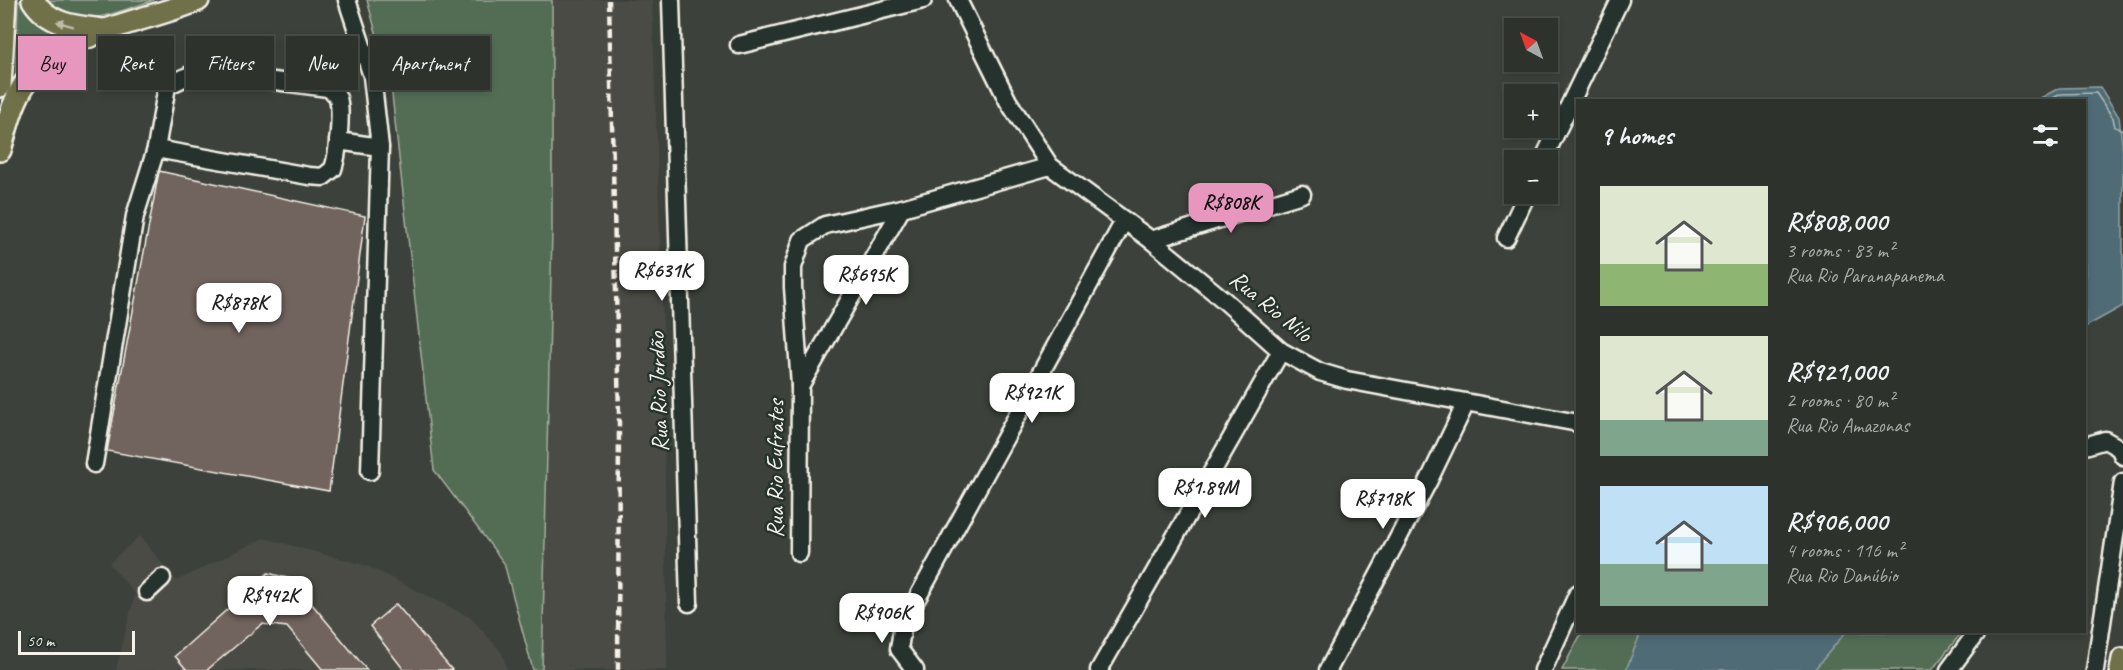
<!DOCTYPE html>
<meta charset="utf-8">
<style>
body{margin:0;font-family:Caveat,sans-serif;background:#353a34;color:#f1f3f6;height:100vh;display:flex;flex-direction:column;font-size:22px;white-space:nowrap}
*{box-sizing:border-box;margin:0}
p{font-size:20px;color:#a7aaa9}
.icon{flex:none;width:33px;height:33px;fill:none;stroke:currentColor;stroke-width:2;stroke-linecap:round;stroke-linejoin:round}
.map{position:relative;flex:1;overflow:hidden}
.details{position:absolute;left:1576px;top:99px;width:510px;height:534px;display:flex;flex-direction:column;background:#2d322c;border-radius:0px;box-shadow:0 3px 9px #0003,0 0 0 2px #484d48}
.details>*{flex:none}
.top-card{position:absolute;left:18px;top:36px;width:570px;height:54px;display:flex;gap:12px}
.needle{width:39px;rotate:319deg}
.fabs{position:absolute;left:1504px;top:18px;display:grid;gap:12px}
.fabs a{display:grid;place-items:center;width:54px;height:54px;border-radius:0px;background:#2d322c;box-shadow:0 3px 9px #0003,0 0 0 2px #484d48;font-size:30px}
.scale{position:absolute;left:18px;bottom:15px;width:117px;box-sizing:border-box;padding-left:6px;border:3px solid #f4f1e8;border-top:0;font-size:16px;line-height:21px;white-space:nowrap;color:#f4f1e8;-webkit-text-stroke:4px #26332d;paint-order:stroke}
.price{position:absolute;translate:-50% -51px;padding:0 14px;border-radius:12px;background:#fff;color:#222;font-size:20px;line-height:39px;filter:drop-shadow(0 2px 3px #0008)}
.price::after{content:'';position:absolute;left:50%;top:36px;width:18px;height:14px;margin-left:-9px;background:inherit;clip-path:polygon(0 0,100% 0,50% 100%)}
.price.on{background:#e797bd;color:#111}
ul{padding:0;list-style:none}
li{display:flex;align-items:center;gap:18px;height:150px;padding:0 24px}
li span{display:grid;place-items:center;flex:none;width:168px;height:120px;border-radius:0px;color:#555}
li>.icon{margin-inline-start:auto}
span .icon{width:72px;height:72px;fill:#fffc;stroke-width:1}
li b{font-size:26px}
h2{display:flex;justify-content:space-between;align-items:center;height:72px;padding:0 24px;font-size:26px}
.chip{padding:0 21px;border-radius:0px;background:#2d322c;box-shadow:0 3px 9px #0003,0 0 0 2px #484d48;font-size:21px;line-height:54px}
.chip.on{background:#e797bd;color:#111}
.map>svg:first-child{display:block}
</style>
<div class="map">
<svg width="2123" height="670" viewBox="0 0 2123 670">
<rect width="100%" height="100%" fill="#3c423b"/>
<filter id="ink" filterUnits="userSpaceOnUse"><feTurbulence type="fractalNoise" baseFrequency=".0167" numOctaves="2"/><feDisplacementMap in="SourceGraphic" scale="12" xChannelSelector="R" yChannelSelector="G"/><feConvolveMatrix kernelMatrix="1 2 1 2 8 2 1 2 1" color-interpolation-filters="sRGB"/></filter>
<g filter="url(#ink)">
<g fill="#4c4c45">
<path d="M552,0h100l11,334 4,336h-125l10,-439z"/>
<path d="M140,536l36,45 88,-43 103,28 104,52 31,35 5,17h-391l19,-76 -26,-31z"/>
</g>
<g fill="#536d54" stroke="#a4af9e" stroke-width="1.5">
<path d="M18,0c16,19 28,27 51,35l-31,17 -22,24z"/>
<path d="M40,0h114c-28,9 -71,29 -100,13 -5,-2 -10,-9 -14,-13z"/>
<path d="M367,0h185v231l-10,439h-9l-29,-107 -70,-93 -43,-384z"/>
<path d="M1582,632h89l-21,38h-88z"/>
<path d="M1842,632h120l-30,38h-121z"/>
</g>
<g fill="#506c76" stroke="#92a1a4" stroke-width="1.5">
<path d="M2100,87l19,30 4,35v154l-38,21v-227h-48l22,-12z"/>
<path d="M1641,632h205l-32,38h-188z"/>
</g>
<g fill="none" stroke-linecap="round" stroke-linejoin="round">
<path stroke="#b2bcba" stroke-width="1.5" d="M2049,100l12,-6 35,-1 17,25 2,9 8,3"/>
</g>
<g fill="#71645d" stroke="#f4f1e8" stroke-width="1.5">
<path d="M159,171l206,45 -36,275 -222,-40z"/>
<path d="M268,573l23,6 76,91h-44l-36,-43 -25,-3 -55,46h-20l-12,-14z"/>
<path d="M396,604l56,66h-48l-34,-44z"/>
</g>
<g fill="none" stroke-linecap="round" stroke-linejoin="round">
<g stroke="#f4f1e8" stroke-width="21">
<g id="minor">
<path d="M347,0l25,76 8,71 -10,324"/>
<path d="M671,0l18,603"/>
<path d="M958,0l50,101 42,65 101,74 74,61 56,50 39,21 27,8 231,43"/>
<path d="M739,45l184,-45"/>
<path d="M212,73l116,15c4,3 8,5 10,10 4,14 0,57 -5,71l-10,8 -14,-1 -153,-27 11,-63 25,-12z"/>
<path d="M338,141l42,6"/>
<path d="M1543,160l77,-160"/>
<path d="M1506,238l21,-44"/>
<path d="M1151,240l151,-46"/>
<path d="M800,386l102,-178"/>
<path d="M2085,446l20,-6 14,8 4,8"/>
<path d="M94,464l41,-248 21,-67"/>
<path d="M799,553l1,-167 -7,-99v-20l9,-27 23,-15 77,-17 148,-42"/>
<path d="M147,592l15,-14"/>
<path d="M915,670l-16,-21 4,-25 221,-403"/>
<path d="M1099,670l182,-319"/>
<path d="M1328,670l101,-190 37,-77"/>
<path d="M1543,670l35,-77"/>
<path d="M1949,670l28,-38"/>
<path d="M2095,670l28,-188"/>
</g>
</g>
<g stroke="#f4f1e8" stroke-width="26">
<g id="major">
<path d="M33,0c16,26 45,27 72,30"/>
<path d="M0,86l5,-86"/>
<path d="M0,150c7,-23 12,-48 26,-68 36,-52 118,-59 172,-82"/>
<path d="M2121,670l2,-11"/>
</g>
</g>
<use href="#minor" stroke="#26332d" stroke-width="16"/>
<use href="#major" stroke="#70704a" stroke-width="21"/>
<path stroke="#f4f1e8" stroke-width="4.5" stroke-dasharray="9 4.5" stroke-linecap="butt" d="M609,0l10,415 -1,255"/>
</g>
<defs><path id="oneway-solid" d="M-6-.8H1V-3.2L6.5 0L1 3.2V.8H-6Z" transform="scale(1.5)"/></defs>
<use fill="#bfbda9" href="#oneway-solid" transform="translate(65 24) rotate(-164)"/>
</g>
<g text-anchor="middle" stroke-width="5" stroke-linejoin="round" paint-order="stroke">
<g font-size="24" fill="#f4f1e8" stroke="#26332d">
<text transform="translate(1271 306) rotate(39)" y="8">Rua Rio Nilo</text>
<text transform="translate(658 392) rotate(-92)" y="8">Rua Rio Jordão</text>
<text transform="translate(775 469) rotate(-90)" y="8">Rua Rio Eufrates</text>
</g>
</g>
</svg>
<div class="fabs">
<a><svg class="needle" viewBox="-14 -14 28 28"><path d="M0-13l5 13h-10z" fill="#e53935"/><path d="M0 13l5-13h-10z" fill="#a7aaa9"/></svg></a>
<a>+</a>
<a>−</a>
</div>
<div class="scale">50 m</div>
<b class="price on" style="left:1231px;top:234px">R$808K</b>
<b class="price" style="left:662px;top:302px">R$631K</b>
<b class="price" style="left:866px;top:306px">R$695K</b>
<b class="price" style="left:239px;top:334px">R$878K</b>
<b class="price" style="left:1032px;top:424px">R$921K</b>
<b class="price" style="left:1205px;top:519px">R$1.89M</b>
<b class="price" style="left:1383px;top:530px">R$718K</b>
<b class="price" style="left:270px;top:627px">R$942K</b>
<b class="price" style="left:882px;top:644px">R$906K</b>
<div class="top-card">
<a class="chip on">Buy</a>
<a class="chip">Rent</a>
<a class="chip">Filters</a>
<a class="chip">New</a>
<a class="chip">Apartment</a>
</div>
<section class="details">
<h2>9 homes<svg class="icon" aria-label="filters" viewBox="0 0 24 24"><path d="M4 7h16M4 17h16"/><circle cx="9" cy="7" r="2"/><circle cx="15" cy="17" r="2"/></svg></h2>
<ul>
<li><span style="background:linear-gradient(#dfe7d0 65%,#8fb573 0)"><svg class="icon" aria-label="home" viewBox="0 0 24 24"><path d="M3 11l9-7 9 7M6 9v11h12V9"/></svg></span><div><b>R$808,000</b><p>3 rooms · 83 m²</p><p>Rua Rio Paranapanema</p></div></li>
<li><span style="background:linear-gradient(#dfe7d0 70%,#7fa58c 0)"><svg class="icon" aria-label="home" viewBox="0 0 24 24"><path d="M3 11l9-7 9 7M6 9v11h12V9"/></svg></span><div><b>R$921,000</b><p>2 rooms · 80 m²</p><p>Rua Rio Amazonas</p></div></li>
<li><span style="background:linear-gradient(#bfe0f5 65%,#7fa58c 0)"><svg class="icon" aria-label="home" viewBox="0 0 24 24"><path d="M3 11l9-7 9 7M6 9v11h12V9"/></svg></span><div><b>R$906,000</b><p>4 rooms · 116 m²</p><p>Rua Rio Danúbio</p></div></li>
</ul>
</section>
</div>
